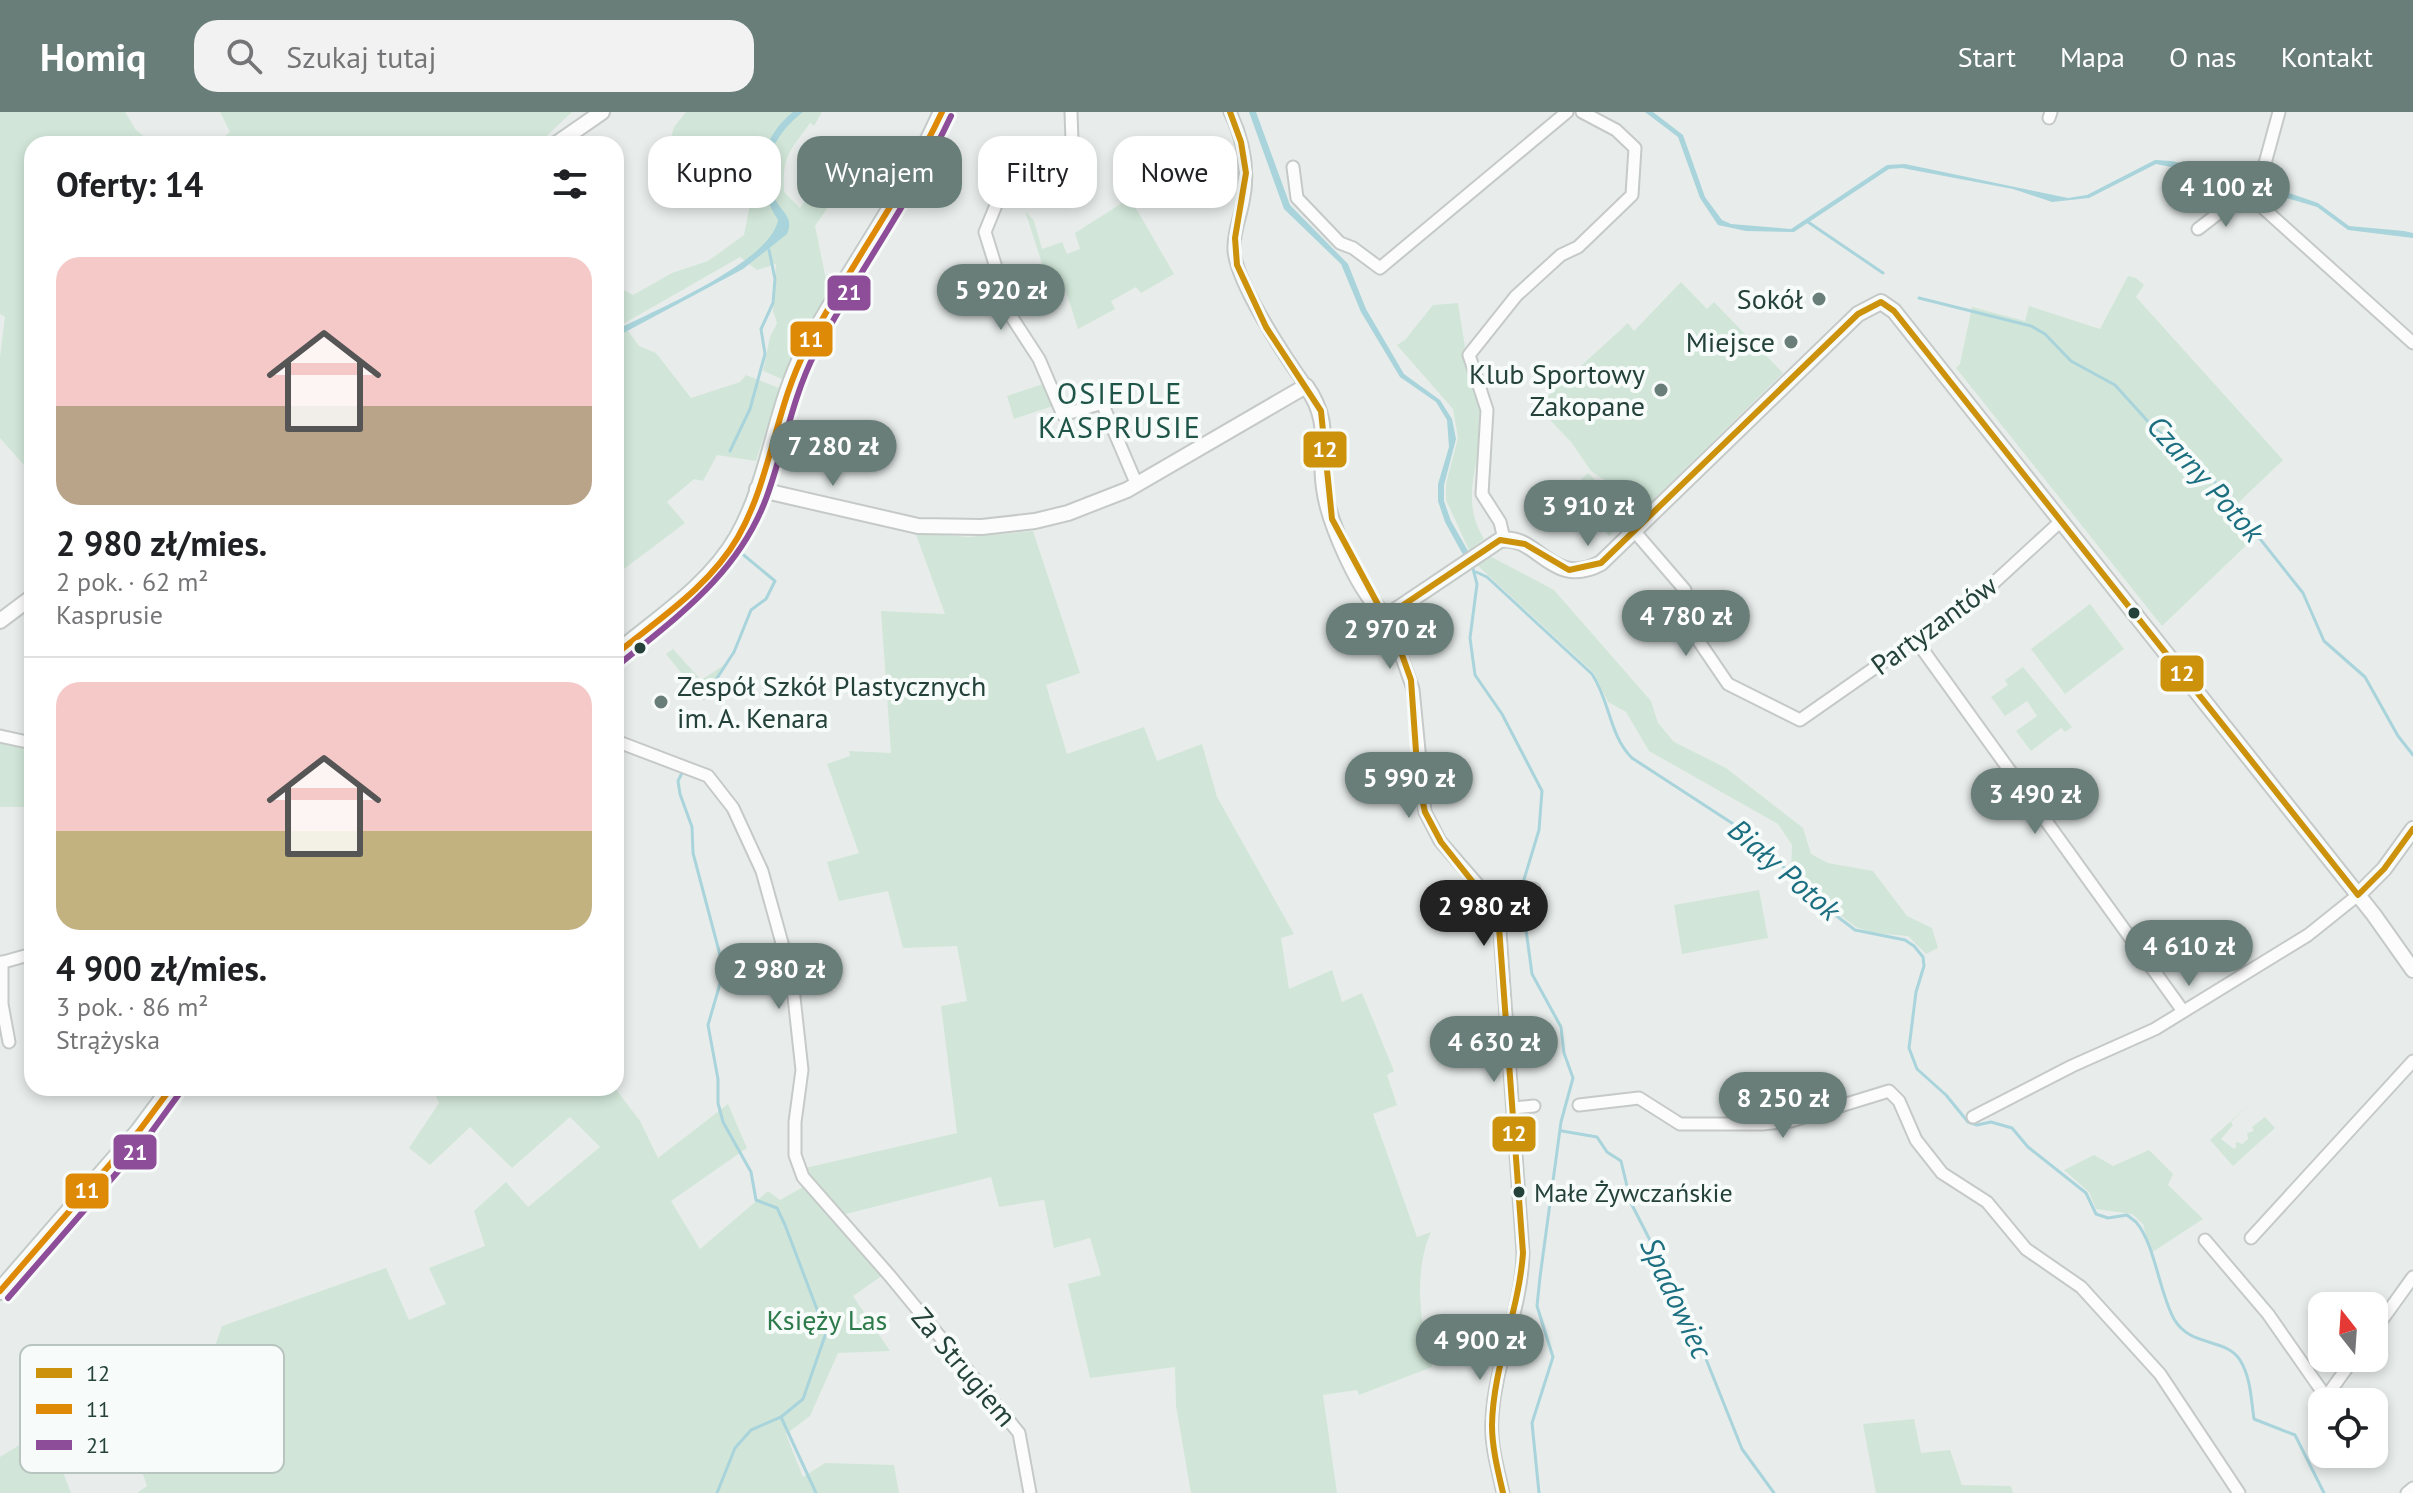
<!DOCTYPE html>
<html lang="pl">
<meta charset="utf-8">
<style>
body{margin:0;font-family:"PT Sans",sans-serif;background:#f2f2f2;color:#202124;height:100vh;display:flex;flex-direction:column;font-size:30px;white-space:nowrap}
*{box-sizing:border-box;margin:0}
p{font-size:26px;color:#757577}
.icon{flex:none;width:44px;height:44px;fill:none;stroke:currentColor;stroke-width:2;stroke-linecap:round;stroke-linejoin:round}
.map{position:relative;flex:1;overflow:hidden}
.sheet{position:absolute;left:24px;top:24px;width:600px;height:960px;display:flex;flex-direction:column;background:#fff;border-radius:24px;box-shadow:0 4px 12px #0003}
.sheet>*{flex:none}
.top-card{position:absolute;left:648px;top:24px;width:760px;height:72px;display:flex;gap:16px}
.needle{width:52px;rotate:343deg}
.controls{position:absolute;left:2308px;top:1180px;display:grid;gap:16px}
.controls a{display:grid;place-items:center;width:80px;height:80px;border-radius:16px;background:#fff;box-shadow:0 4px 12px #0003;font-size:40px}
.price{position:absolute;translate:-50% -68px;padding:0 18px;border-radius:28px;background:#697e78;color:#fff;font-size:26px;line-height:52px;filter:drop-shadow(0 2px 4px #0008)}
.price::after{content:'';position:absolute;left:50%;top:48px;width:24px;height:18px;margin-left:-12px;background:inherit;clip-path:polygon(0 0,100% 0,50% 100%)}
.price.on{background:#222;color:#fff}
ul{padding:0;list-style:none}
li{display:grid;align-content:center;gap:16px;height:424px;padding:0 32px}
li+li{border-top:2px solid #e0e0e0}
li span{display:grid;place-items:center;height:248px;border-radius:24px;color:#555}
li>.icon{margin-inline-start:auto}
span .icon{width:144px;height:144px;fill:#fffc;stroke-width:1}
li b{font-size:34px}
h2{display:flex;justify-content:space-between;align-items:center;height:96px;padding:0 32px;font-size:34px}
.pill{padding:0 28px;border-radius:24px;background:#fff;box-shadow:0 4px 12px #0003;font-size:28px;line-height:72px}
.pill.on{background:#697e78;color:#fff}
header{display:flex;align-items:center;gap:48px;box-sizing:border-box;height:112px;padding:0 40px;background:#697e78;color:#fff}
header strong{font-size:38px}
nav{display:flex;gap:44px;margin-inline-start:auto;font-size:28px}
.search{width:560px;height:72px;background:#f2f2f2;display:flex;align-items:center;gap:20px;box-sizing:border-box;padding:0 28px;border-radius:24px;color:#757577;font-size:30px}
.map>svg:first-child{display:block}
</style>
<header>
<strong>Homiq</strong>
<div class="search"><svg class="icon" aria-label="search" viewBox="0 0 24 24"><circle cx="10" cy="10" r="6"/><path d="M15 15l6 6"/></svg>Szukaj tutaj</div>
<nav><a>Start</a><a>Mapa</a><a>O nas</a><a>Kontakt</a></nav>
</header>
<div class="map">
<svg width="2413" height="1381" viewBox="0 0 2413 1381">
<rect width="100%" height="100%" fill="#e8edeb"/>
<g fill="#d1e6d8">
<path d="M0,0h125l11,18 17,14h-121v330l-32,-36v-81l5,-40 -5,-3z"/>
<path d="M220,0h352l-34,32h-322l14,-12z"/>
<path d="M686,0h136l-8,14 -4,-3c-19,27 -28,32 -26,69l16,16 10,-14 18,13 -13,19 14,68 -47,85 -19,-8 7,-34 7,-14 -4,-12 3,-47 -19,6 -17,-13 -117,67 16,22 17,7 35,45 49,-16 6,-7 33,13 -23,73 -39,-6 -14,26 -9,-2 -27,23 18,21 -69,52v-289l17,9 39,-22 36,-12 36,-26 6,-30 -21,-12 10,-20 -6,4 -18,-11 -5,-11 -10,2 -5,15 -27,-24 6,-21z"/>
<path d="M1130,86l44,76 -33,19 -5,-6 -25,14 4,8 -37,20 -14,-44 -14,3 -25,-77 9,10 8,28 20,-7 5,12 13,-5 -5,-16z"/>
<path d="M2128,164l8,2 8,7 -8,12 147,163 -47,45 21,30 -95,91 -206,-258 4,-4 12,-57 53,14 4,-15 71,23z"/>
<path d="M1681,170l26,27 7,-7 69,71 -144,141 -27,-29 -21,-14 -20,-29 -34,-36 91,-83 6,8z"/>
<path d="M1458,191l7,44 -3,7c7,21 19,45 19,67 1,43 -23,75 3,118l-15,11 -23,-50v-16l12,-46 -5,-29 -56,-64 8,-5 28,-35z"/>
<path d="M1046,271l7,23 -39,13 -7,-23z"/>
<path d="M1588,361l42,43 -21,20 -42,-43z"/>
<path d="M1033,419l47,142 -34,12 21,69 77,-27 13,34 45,-17 15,53 77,137 -13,4 8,51 43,-19 10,32 20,-9 32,78 -7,4 10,30 -24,9 44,123 14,-5c-18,40 -11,93 1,135l-73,28 -2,-5 -34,5 14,98h-146l-15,-87 -1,-39 -85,11 -22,-94 33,-9 -11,-37 -36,10 -10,-48 -45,7 -8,-30 -149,38 -19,-18 -18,-29 152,-35 -16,-127 26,-5 -10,-55 -54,2 -15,-57 -49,10 -12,-39 32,-9 -32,-89 23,-8 -1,-5 42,2 -10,-142 64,3 -30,-82 53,5z"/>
<path d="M1486,442l68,36 97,111 7,22 16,19 52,26 77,60 8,26 17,9 45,8 34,45 25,12 6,20 -12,6 -18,-18 -35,-3 -17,-6 -44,-33 -21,-23 1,-26 -14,-21 -129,-73 -23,-39 -18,-10 -14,-29 -118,-109z"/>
<path d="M2090,492l34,45 -59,45 -34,-45z"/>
<path d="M673,537l28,31 25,-16 -22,37 -38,-47z"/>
<path d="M2023,555l49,60 -7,5 -4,-4 -30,23 -15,-20 21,-15 -10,-15 -22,15 -14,-19 17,-12 -3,-5z"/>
<path d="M0,631l32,6v58h-32z"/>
<path d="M1759,778l9,48 -86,16 -8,-49z"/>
<path d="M432,976h183l25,33 18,37 70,-54 19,44 -76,53 29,48 68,-58 12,9 23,-13 80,88 -30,21 37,55 -52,2 -28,63 -24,18 17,43 22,-14 69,2 5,28h-762l10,-7 -42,-119 27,-14 31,4 36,106 17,-6 28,-21 -30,-87 8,-23 164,-58 23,52 37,-16 -17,-36 56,-22 -11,-35 32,-29 22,25 72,-60 -30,-30 -58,51 -42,-41 -40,38 -21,-17 30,-45z"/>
<path d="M2252,990l-21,20 2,3 -12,14 13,10 3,-3 -2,-2 2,-2 5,2 6,-5 -1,-6 7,-2 -2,-4 13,-10 10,11 -42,38 -23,-26z"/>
<path d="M2149,1038l24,24 -5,11 35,34 -52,34 -8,-29 -11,-10 -36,-5 -7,-17 -25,-22 30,-15 19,11z"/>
<path d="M1914,1307l7,34 29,-3 12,35 49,1 2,7h-137l-13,-69z"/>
<path d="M46,1317l25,64h-71v-36z"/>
</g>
<g fill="#a9d4db">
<path d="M793,0h10c-28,22 -47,54 -27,89 7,12 18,17 11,33l-44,35 -127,68v-7c37,-19 155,-68 162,-110 -25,-38 -20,-80 15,-108z"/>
<path d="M1249,0h7l34,93 58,59 18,45 38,65 36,26 12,19 4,20 -12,46v16l7,20 21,37 -5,4 -22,-40 -7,-21v-17l11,-37 -2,-27 -11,-18 -36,-25 -39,-65 -20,-48 -57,-55z"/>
<path d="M1645,0h8l30,23 22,62 17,23 9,4 60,5 96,-64 18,-1 163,34 19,-3 68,-35 17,1 73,17 73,25 31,23 55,5 9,2v5l-65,-8 -31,-23 -70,-21 -6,-5 -85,-17 -67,34 -37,4 -39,-13 -111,-21 -13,1 -95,63 -48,-1 -28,-6 -18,-27 -22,-61z"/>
</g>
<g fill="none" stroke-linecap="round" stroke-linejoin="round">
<g stroke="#a9d4db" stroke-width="3">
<path d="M1808,110l75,51"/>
<path d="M1919,186l112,28 14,8 26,27 44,24 38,42 54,45 96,121 21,48 41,36 33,59 15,19"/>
<path d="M730,339l20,-42 15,-55 -4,-25 12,-26 2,-24 -6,-29"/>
<path d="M1472,453l5,19 -7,54 5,37 27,39 40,77 -3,39 -17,56"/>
<path d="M1476,460l11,5 105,97c18,27 17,61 40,84l129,84 48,53 46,35 50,10 9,6 9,11 1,9 -8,26 -7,56 8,21 29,26 22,27 9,3 14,-3 21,6 16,19 58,46 10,21 12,4 19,-3 9,7c19,22 23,70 38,97 17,29 51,18 66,41 11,18 11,39 14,59l41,16 29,58"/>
<path d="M704,586l30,-46 17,-42 15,-11 9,-18 -35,-29"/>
<path d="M682,661l-4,8 2,13 12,33 1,26 31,117 -16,55 10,54v24l5,19 28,50 5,28 21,8 8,17 41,108 -23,66 -22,18 -30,13 -16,18 -18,45"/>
<path d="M1521,781l11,81 29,53 3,26 9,25 -12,44 -21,155 -3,29 16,51 -21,66 7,70"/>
<path d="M1562,1019l35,6 10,15 14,9 10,42 25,49 10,36 22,26 54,135 32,44"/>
<path d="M781,1305l35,76"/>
</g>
<g stroke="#c5cac8" stroke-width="15">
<g id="minor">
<path d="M1071,0l1,29 -65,37 -22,54 26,84 28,43 24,56 39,-12 35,82"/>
<path d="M1230,0c14,29 20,58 13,90 -3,16 -10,32 -9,48 2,33 52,108 72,136"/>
<path d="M2049,6l2,-6"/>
<path d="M1293,55l4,31 43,45 13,5 27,20 187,-156"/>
<path d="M2264,55l15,-55"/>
<path d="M2198,117l39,-30 14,-2 162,146"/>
<path d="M1635,420l50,58 11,47 32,47 72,36 186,-130 75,-69"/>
<path d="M1504,427l-4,-17 -18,-28 5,-84 -18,-55 47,-59 45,-41 17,-8 54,-52 3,-47 -19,-18 -34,-18"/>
<path d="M1387,504l26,73 12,123 15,29 46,53 14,38 23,321c-1,57 -28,109 -31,166 -2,25 6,50 11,74"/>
<path d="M1915,527l268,372"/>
<path d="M0,624l32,7"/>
<path d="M616,629l92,35 25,32 29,63 30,108 10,91 -7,52v33l8,22 87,99 129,157 11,60"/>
<path d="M1509,777h25"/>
<path d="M2,850v42l7,38"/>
<path d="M0,851l32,-9"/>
<path d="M1579,993l60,-7 41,26h82l29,-3 98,-30 10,10 17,39 26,33 45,29 39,47 55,38 79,87 79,119"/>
<path d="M1513,996l21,-2"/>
<path d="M1973,1005l99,-51 83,-37 153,-94 50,-40"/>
<path d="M2251,1126l162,-177"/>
<path d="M2205,1128l63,74 58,83 28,-39"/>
<path d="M2374,1219l39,-54"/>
<path d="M2407,1381l6,-5"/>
</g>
</g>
<g stroke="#c5cac8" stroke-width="18">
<g id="tertiary">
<path d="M556,32l46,-32"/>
<path d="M757,377l161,37 64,1 53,-6 33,-8 59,-23 179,-104c27,38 12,61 18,102 4,33 36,109 63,128l113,-76c38,-7 51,50 101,23l257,-249 23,-12 13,9 480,604 39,55"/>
<path d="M0,509l32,-24"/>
<path d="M2358,783l26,-26 29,-40"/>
</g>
</g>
<g stroke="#c3cbc8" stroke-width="20">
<g id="secondary">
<path d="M616,542c42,-35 94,-68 122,-117 33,-58 37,-129 68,-188 44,-80 99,-154 136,-237"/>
<path d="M0,1179l139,-160 32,-43"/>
</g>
</g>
<use href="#minor" stroke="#fcfcfc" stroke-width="11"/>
<use href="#tertiary" stroke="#fcfcfc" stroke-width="14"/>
<use href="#secondary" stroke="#fcfcfc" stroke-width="16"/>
<g stroke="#f7fbf9" stroke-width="12">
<g id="bus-1">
<path d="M1230,0l11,30 5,31 -11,65 2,27 29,62 55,84 11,108 64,119 15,42 7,100 7,32 16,30 43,54 15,31 24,326c-4,58 -30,114 -31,172 0,23 6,46 11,68"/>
<path d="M1387,504l113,-76 25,4 44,26 32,-7 257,-249 23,-12 13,9 464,584 26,-26 29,-40"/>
</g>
</g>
<g stroke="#f7fbf9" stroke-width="12">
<g id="bus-2">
<path d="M616,542c43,-35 94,-68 122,-117 33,-58 37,-128 68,-188 42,-81 97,-154 136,-237"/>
<path d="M0,1179l139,-160 32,-43"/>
</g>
</g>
<g stroke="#f7fbf9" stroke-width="12">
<g id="bus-3">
<path d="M622,550c60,-49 118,-91 145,-166 17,-47 25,-98 48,-143 43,-81 97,-154 136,-237"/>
<path d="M8,1186l139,-160 32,-44"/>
</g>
</g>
<use href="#bus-1" stroke="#cd920c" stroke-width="6"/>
<use href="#bus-2" stroke="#de8a06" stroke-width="6"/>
<use href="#bus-3" stroke="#8e4d99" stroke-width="6"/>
</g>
<g fill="#697e78" stroke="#f7fbf9" stroke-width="3">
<circle cx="1819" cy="187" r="8"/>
<circle cx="1791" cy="230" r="8"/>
<circle cx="1661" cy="278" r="8"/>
<circle cx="661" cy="590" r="8"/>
</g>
<g fill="#24423a" stroke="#f7fbf9" stroke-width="3">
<circle cx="2134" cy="501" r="7"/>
<circle cx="640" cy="536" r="7"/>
<circle cx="1519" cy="1080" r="7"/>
</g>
<g text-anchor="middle" stroke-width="8" stroke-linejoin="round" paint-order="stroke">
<g font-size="26" fill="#24423a" stroke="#f7fbf9" text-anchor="start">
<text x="1534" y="1090">Małe Żywczańskie</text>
</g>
<g font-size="28" fill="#24423a" stroke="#f7fbf9" text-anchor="end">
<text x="1803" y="197">Sokół</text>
<text x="1775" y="240">Miejsce</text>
<text x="1645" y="272">Klub Sportowy<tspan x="1645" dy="32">Zakopane</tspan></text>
<text x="677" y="584" text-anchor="start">Zespół Szkół Plastycznych<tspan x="677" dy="32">im. A. Kenara</tspan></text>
</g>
<g font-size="28" fill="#24423a" stroke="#f7fbf9">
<text transform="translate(1934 513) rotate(-36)" y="10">Partyzantów</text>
<text transform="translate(964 1255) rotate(50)" y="10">Za Strugiem</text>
</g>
<g font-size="28" fill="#2d7a4b" stroke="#f7fbf9">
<text x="827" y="1218">Księży Las</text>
</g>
<g font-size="30" letter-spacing="2" fill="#1f5548" stroke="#f7fbf9">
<text x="1120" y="292">OSIEDLE<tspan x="1120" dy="34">KASPRUSIE</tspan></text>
</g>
<g font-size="30" font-style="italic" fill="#1c6f80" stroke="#f7fbf9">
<text transform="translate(2205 367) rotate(48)" y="10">Czarny Potok</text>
<text transform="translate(1784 758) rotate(41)" y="10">Biały Potok</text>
<text transform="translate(1676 1186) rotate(65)" y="10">Spadowiec</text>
</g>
</g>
<rect x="20" y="1233" width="264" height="128" rx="12" fill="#f7fbf9" stroke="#b8c4c0" stroke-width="2"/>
<rect x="36" y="1256" width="36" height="10" fill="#cd920c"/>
<rect x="36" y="1292" width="36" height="10" fill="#de8a06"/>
<rect x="36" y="1328" width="36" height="10" fill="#8e4d99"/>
<g font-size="22" fill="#24423a">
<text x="86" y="1269">12</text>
<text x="86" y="1305">11</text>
<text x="86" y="1341">21</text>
</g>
<g stroke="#f7fbf9" stroke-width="3">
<rect x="826" y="162" width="46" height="38" rx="8" fill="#8e4d99"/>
<rect x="789" y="208" width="45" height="38" rx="8" fill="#de8a06"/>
<rect x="1302" y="318" width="46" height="39" rx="8" fill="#cd920c"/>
<rect x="2159" y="542" width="46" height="39" rx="8" fill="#cd920c"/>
<rect x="1491" y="1003" width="46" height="38" rx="8" fill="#cd920c"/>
<rect x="112" y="1021" width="46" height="38" rx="8" fill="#8e4d99"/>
<rect x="64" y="1060" width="46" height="38" rx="8" fill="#de8a06"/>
</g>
<g font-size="22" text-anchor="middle" font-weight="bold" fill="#fff">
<text x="849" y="188">21</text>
<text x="811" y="235">11</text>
<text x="1325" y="345">12</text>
<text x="2182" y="569">12</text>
<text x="1514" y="1029">12</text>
<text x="135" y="1048">21</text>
<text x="87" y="1086">11</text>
</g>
</svg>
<div class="controls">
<a><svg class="needle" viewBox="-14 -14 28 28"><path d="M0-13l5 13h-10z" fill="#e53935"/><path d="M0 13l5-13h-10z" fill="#757577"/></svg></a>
<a><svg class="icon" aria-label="locate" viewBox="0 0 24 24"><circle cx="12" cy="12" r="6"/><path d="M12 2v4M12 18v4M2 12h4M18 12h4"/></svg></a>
</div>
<b class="price" style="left:2226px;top:117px">4 100 zł</b>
<b class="price" style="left:1001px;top:220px">5 920 zł</b>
<b class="price" style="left:833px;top:376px">7 280 zł</b>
<b class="price" style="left:1588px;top:436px">3 910 zł</b>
<b class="price" style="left:1686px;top:546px">4 780 zł</b>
<b class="price" style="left:1390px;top:559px">2 970 zł</b>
<b class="price" style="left:1409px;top:708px">5 990 zł</b>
<b class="price" style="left:2035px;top:724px">3 490 zł</b>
<b class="price on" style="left:1484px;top:836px">2 980 zł</b>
<b class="price" style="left:2189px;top:876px">4 610 zł</b>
<b class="price" style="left:779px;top:899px">2 980 zł</b>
<b class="price" style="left:1494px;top:972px">4 630 zł</b>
<b class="price" style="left:1783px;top:1028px">8 250 zł</b>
<b class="price" style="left:1480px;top:1270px">4 900 zł</b>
<div class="top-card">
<a class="pill">Kupno</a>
<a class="pill on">Wynajem</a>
<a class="pill">Filtry</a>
<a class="pill">Nowe</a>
</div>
<section class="sheet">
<h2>Oferty: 14<svg class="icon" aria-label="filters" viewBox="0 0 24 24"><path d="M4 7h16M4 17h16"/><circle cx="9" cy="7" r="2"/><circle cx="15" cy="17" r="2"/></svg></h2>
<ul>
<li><span style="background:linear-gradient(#f6c9c9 60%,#b9a48a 0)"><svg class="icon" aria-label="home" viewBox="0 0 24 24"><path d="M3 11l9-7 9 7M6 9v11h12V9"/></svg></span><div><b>2 980 zł/mies.</b><p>2 pok. · 62 m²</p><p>Kasprusie</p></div></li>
<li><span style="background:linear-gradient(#f6c9c9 60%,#c2b280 0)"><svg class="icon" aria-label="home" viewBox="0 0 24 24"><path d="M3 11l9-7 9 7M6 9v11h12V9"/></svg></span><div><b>4 900 zł/mies.</b><p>3 pok. · 86 m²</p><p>Strążyska</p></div></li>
</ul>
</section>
</div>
